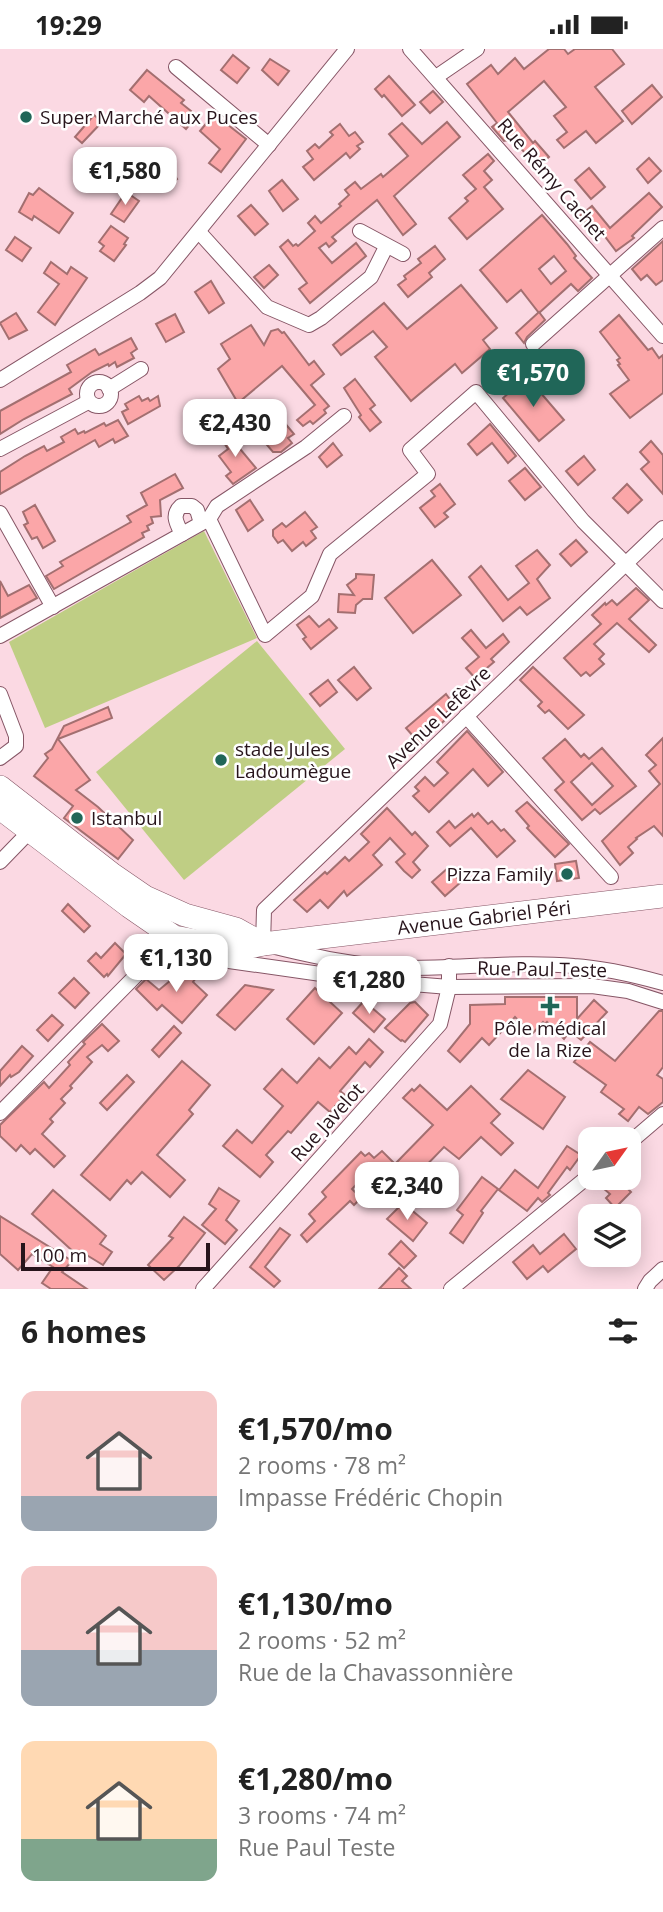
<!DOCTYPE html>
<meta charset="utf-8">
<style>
body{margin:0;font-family:"Open Sans",sans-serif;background:#f2f2f2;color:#222;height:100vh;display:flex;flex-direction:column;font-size:26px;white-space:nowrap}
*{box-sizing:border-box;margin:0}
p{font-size:23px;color:#767676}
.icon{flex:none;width:38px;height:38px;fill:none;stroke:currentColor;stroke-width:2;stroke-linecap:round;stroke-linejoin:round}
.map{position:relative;height:1240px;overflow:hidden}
.side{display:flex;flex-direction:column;background:#fff;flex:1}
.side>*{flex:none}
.needle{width:46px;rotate:57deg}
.fabs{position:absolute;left:578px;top:1078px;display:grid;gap:14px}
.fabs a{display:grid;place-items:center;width:63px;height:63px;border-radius:14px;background:#fff;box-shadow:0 4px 18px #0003;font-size:35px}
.scale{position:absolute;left:21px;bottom:18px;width:189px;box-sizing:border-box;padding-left:7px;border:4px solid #27141b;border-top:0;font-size:19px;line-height:24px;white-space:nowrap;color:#27141b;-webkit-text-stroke:5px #fff;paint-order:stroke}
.price{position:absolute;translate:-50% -60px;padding:0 16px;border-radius:14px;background:#fff;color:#222;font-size:23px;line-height:46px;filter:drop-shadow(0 2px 4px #0008)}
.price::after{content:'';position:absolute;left:50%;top:42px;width:21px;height:16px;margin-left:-10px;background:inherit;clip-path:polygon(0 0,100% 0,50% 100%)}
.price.current{background:#206658;color:#fff}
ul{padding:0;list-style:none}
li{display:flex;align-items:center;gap:21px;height:175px;padding:0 21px}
li span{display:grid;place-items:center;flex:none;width:196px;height:140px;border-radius:14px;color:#555}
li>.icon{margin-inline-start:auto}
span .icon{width:84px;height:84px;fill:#fffc;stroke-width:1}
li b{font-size:30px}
h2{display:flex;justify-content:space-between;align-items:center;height:84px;padding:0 21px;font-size:30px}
.status{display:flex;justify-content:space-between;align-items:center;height:49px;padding:0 35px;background:#fff;direction:ltr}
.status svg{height:19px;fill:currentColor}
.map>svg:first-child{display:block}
</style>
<div class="status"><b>19:29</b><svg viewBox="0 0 49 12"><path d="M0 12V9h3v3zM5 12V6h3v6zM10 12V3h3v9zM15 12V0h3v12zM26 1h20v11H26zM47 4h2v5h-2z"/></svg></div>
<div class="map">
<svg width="663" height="1240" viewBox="0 0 663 1240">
<rect width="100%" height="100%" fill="#fbd9e3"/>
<g fill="#bfce84">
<path d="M204,482l53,107 -212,90 -36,-86z"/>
<path d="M257,592l88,108 -161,131 -88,-108z"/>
</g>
<g fill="#fba6a8" stroke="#a36f70" stroke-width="2" fill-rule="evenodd">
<path d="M549,0h15l4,5 7,-5h37l12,15 -29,23 28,34 -27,22 -10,-12 -22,17 -7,-8 10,-8 -13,-16 12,-9 -22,-26 -36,31 25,31 2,-2 14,16 -12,10 -24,-28 -9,2 -12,-14 5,-4 -30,-39 24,-19 7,9 17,-16 9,11z"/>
<path d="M233,6l16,13 -12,15 -16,-13z"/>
<path d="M270,10l19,12 -11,14 -16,-15z"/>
<path d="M147,21l37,30 -3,3 10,8 -1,2 5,5 -9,11 -37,-33 -5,6 -14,-12z"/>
<path d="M389,27l26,29 -13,11 -18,-21 -2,2 -7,-8z"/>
<path d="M652,36l10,12 -30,27 -10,-13z"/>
<path d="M433,42l10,11 -13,11 -10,-11z"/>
<path d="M214,65l32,25 -25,33 -12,-9 11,-14 -20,-18z"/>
<path d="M94,66l8,7 -20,21 -7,-6z"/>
<path d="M447,73l13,15 -66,59 22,28 -13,11 -26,-35 -45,37 4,4 -7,6 -3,-4 -7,5 13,15 24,-20 10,13 -56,47 -11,-14 8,-6 -27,-36 8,-7 5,6 3,-2 2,2 17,-15 -7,-8 7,-7 6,7 20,-17 -2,-2 10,-9 -4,-5 10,-8 6,7 20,-15 2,3 25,-21 -19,-22 13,-11 20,21z"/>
<path d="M340,75l9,12 6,-4 8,10 -6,4 3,3 -10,9 -4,-5 -32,27 -11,-13 10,-8 -6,-8 8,-7 4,4 14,-13 -3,-3z"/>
<path d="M159,102l15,19 -2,1 5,8 -11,9 -8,-7 2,-2 -15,-18z"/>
<path d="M488,105l6,7 -10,10 8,9 -8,7 19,22 -36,30 -18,-21 19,-17 -3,-3 11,-9 -13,-14z"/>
<path d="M649,109l12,13 -13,12 -11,-14z"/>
<path d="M589,119l16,19 -14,12 -16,-19z"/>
<path d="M282,131l16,19 -15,12 -14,-20z"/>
<path d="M39,139l34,25 -14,20 -25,-17 -2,4 -13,-8 10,-19 4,2z"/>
<path d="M126,143l13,9 -15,21 -13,-8z"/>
<path d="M649,144l13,14 -30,29 2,2 -18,13 -13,-17 -5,4 -18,-22 12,-10 18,22z"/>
<path d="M251,156l17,19 -13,11 -17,-19z"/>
<path d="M542,166l25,29 9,12 -2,2 18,20 -14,13 -7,-7 -32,29 -18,-23 -14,12 -27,-32zM554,207l12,15 -15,13 -12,-15z"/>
<path d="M111,177l17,12 -4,6 2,1 -12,16 -14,-10 4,-5 -5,-4z"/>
<path d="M15,188l16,11 -9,13 -16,-11z"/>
<path d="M663,192v39l-7,5 -9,-10 -6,5 -9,-11z"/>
<path d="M435,197l10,13 -16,14 3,4 -24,20 -10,-12 8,-6 -2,-3 17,-13 -3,-4z"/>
<path d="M51,213l16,12 4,-7 16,11 -32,47 -17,-13 21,-28 -15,-11z"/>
<path d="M269,216l9,10 -14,13 -10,-11z"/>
<path d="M211,232l13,22 -15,10 -14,-21z"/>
<path d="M461,236l36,43 -14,12 7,9 -28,24 -7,-9 -44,37 -36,-44 12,-10 -14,-16 -32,24 -8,-10 51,-42 23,26z"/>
<path d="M539,263l6,8 -18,17 -3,6 -8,-10z"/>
<path d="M16,264l11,17 -18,9 -9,-16z"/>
<path d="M175,265l9,18 -18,10 -10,-18z"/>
<path d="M619,266l29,35 4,-2 7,10 4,-3v38l-33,25 -20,-24 19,-14 -11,-15 2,-1 -3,-4 3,-2 -20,-26z"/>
<path d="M251,276l13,20 7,-14 7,-2 4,4 2,-1 25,33 5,-4 10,13 -13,11 18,21 -5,4 2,3 -13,11 -3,-3 -7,5 -6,-6 18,-15 -33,-39 -44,37 -20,-34 12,-10 -9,-15z"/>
<path d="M131,289l6,11 -6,4 3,5 -17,9 -2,-5 -6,4 -1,-2 -16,8 -23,17 3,5 -48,25 -24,15v-23l71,-39 -4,-7 28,-16 4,6z"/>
<path d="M527,328l37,43 -25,21 -36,-43z"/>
<path d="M355,330l20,26 -5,4 11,13 -11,9 -11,-14 2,-2 -17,-27z"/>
<path d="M139,347l3,5 6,-3 2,3 8,-5 2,10 -32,18 -6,-12 6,-3 -3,-5z"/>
<path d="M251,363l12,15 -15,11 -11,-15z"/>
<path d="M118,371l10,16 -13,7 -2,-4 -14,8 -4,-7 -95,54v-22l25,-16 19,-10 3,5 17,-9 -3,-5 14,-8 3,5 6,-3 1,2 19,-10 2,3z"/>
<path d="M283,372l11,13 -6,4 4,5 -11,9h-8l-12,-14z"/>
<path d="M490,375l26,32 -8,7 -16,-20 -15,12 -9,-11z"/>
<path d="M221,377l35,42 -23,16 -7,-8 5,-4 -12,-16 9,-7 -12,-19z"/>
<path d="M651,392l12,14v39l-22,-25 8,-7 -9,-10z"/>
<path d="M333,394l9,12 -15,12 -8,-10z"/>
<path d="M584,407l11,14 -17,15 -12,-14z"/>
<path d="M525,419l16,19 -16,13 -16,-19z"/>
<path d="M175,425l8,14 -23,12 1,16 -10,1 2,6 -6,3 2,4 -7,3 2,4 -90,52 -8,-13 17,-10 -3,-4 71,-40 -4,-6 20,-11 -6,-12z"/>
<path d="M440,435l15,20 -11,9 4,4 -13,10 -15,-19 15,-12 -4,-5z"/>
<path d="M627,435l15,16 -14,13 -15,-15z"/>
<path d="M250,451l13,20 -15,11 -12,-21z"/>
<path d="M35,456l20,36 -12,7 -6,-11 -5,2 -8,-14 4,-2 -5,-11z"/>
<path d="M305,463l12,15 -6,4 5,7 -10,8 -3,-4 -11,9 -9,-11 -5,3 -5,-7v-6l9,-7 4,4z"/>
<path d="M576,491l11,12 -16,14 -11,-12z"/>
<path d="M537,501l13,15 -13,14 13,19 -23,17 -7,-8 -17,14 -34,-44 12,-11 27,34 21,-17 -13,-17z"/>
<path d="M432,511l29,35 -48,38 -28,-35z"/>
<path d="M356,525l18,1 -2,24h-9l-7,6 -1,8 -17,-1 1,-18 15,1 -7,-10 9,-7z"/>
<path d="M0,532l8,15 21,-11 8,13 -37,20z"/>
<path d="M636,539l13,12 -20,19 27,26 -7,7 -32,-29 -23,21 10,10 -5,5 5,5 -14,12 -4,-4 -5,4 -17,-18 37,-34 -9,-9 13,-12 1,2 6,-5 5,5z"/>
<path d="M309,567l10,11 10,-8 8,9 -26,21 -8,-10 3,-2 -9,-12z"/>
<path d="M471,581l15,18 17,-14 6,8 -18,17 3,3 -19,16 -9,-10 13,-11 -17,-19z"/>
<path d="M354,618l17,21 -14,12 -19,-20z"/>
<path d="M533,618l51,48 -16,14 -19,-19 -4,3 -7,-7 4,-4 -22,-22z"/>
<path d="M328,631l9,12 -17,14 -10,-12z"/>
<path d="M446,645l8,11 -8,8 3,3 -29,28 -14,-16z"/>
<path d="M108,658l4,11 -54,21 32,41 -14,10 22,17 35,33 -15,19 -54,-41 9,-12 -39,-30 14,-18 -3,-4 7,-5 12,-23z"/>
<path d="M467,682l36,41 -15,14 -15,-17 -44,43 -16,-16 6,-5 -4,-4 10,-10 9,9 14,-13 -11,-11z"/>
<path d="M663,689v98l-9,-10 -18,12 1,1 -9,8 5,6 -13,12 -18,-24 58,-57 -11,-13 7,-6 -10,-10z"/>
<path d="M565,690l16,18 3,-3 5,5 13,-11 34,38 -36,28 -5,-5 -13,11 -27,-30 9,-8 -21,-24zM592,714l21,23 -21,19 -21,-23z"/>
<path d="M527,753l42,42 -14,13 -28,-29 2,-2 -13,-15z"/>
<path d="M387,759l25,27 3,-3 13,14 -15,16 7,8 -8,8 -8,-7 -8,-9 9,-8 -15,-16 -17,17 9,10 -11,10 -24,21 -3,-5 -16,17 -8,-8 -13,12 -13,-12 31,-28 2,2 18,-17 4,4 20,-19 -8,-8z"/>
<path d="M478,764l10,11 4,-3 9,10 3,-2 11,12 -18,16 -26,-29 -21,18 -13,-14 12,-11 6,7 17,-14 2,3z"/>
<path d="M576,812l3,17 -22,3 -2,-17z"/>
<path d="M448,819l13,14 -16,14 -13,-14z"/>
<path d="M68,855l22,22 -6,6 -22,-21z"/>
<path d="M115,894l11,11 -18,22 -1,-2 -3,3 -16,-16 8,-8 5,5z"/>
<path d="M189,916l10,9 -6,8 14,13 -25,28 -20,-18 -5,5 -21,-21 10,-10 13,11z"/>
<path d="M74,929l15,15 -14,15 -16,-15z"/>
<path d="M245,936l28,5 -38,40 -18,-15z"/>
<path d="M315,939l27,25 -28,31 -27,-25z"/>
<path d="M505,948h72v22l17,-19 13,12 -26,28 -11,-9 -6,8 -17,-17 -2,2 -2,-2 -11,12 -17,-17 -26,28 -7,-7 -22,24 -12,-11 22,-27v-19l35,-1z"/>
<path d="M364,952l21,18 -11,13 -21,-19z"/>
<path d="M415,953l13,13 -23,27 -3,-2 -1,1 -16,-13 25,-25z"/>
<path d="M659,962h4v56l-6,8 6,4v23l-15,12 -9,-7 -11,14 -9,-7 5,-5 -23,-17 5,-7 -32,-23 16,-20 25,19z"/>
<path d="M52,966l11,10 -15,16 -11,-11z"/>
<path d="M102,975l17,17 -11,10 -6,-6 -15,12 5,5 -22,24 2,2 -11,11 4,4 -15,16 3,3 -11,12 23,22 -11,11 -19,-18 -5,5 -9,-9 -5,6 -16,-15v-11l44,-43 5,6 21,-23 -2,-3 17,-18 -2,-2z"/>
<path d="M174,977l7,7 -22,24 -7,-7z"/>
<path d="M369,990l14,13 -13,15 -5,-5 -25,29 5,4 -15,17 -12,-10 -27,31 -3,-2 -22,24 7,7 -13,15 -37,-31 14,-16 15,13 31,-37 -19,-17 18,-20 15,14 22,-25 11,10 19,-21 7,7z"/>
<path d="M22,997l11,10 -14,16 -8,5 -1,-2 -10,11v-15z"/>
<path d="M182,1012l28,24 -21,25 4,4 -36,41 28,25 -15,17 -28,-25 -11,12 -4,-4 -17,20 -29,-25z"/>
<path d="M528,1021l37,27 -22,32 -42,-30z"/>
<path d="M127,1026l7,7 -27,28 -7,-7z"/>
<path d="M420,1036l27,25 24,-24 29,28 -9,9 22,20 -12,12 -20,-18 -22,22 -15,-12 -29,30 7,6 -14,14 -33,-32 -23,24 9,9 -7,7 -4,-4 -43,41 -6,-7 14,-14 -6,-7 17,-17 -4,-5 39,-40 4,4 4,-3 5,5 8,-7 13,13 38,-39 -30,-27 9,-9 2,2z"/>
<path d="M567,1097l14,9 -11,15 -3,-3 -19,26 2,2 -8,7 -4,-4 -11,13 -28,-21 16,-20 23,18z"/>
<path d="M482,1128l16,12 -17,22 2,2 -20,30 -13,-10 13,-18 -6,-5z"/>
<path d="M613,1129l6,6 2,-2 10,10 -16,16 -9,-10 4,-4 -7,-6z"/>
<path d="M219,1139l20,13 -13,19 11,10 -12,14 -23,-19 14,-16 -7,-5z"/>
<path d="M53,1141l53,46 -6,8 12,8 -9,13 -23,-14 -3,4 -45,-41z"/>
<path d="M403,1154l24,20 -14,18 -26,-22z"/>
<path d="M0,1167l72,45 -10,11 25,17h-36l-9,-6 11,-16 -21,-13 -14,16 -18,-16z"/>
<path d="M184,1168l21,16 -26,33 -15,14 -16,-15 25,-27 -4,-2z"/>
<path d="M280,1179l10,7 -25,32 15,14 -6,6 -24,-20z"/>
<path d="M564,1185l12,15 -28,23 -5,-6 -16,13 -14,-17 20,-17 7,9z"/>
<path d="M401,1192l15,15 -12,12 -15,-14z"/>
<path d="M399,1219l8,8 -5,5 9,8h-32z"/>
</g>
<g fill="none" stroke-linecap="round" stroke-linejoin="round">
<g stroke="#865666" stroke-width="16">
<g id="street">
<path d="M410,0l253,287"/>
<path d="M176,18l93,78"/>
<path d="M436,28l41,-28"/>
<path d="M360,182l43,23"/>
<path d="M199,183l68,75 42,18 12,-7 50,-41 15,-30"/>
<path d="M533,295l130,-116"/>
<path d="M0,331l140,-87 20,-15 187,-229"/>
<circle cx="99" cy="345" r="12"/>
<path d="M109,340l32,-20"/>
<path d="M0,400l88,-47"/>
<path d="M0,464l53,94"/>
<path d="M209,470l56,116 47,-39 18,-42 98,-80 -18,-24 66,-58 107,129 80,80"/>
<path d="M663,479l-399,382 -1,34c48,12 97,23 147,24 54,0 110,-7 164,-2 31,2 60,9 89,17"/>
<path d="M182,485c-5,-10 -11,-19 -1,-28h11l5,4 4,13"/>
<path d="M0,587l209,-117 8,-13 89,-59 38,-31"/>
<path d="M0,645l16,42v10l-16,12"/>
<path d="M466,667l145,161"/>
<path d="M0,813l31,-32"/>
<path d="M205,901l24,11 134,19 86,7 143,-1 36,5 35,11"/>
<path d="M0,1064l174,-176 6,2"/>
<path d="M628,1095l35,-30"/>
<path d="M203,1240l237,-265 9,-37v-21"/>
<path d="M451,1240l139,-114"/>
<path d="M645,1240l5,-8 13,-12"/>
</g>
</g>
<g stroke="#865666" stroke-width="24">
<g id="primary">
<path d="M0,738l113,88 32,22 40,18 51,14 27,15"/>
<path id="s1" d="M0,759l129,98 45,31 66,12 23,-5 400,-48"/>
</g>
</g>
<use href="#street" stroke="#fff" stroke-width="14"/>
<use href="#primary" stroke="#fff" stroke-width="23"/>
</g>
<g fill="#206658" stroke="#fff" stroke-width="2.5">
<circle cx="26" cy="68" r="7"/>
<circle cx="221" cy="711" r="7"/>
<circle cx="77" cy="769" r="7"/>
<circle cx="567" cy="825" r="7"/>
<path d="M546.5 946.5h7v7h7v7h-7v7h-7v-7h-7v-7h7z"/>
</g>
<g text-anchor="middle" stroke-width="5" stroke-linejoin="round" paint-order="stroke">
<g font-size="19" fill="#27141b" stroke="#fff" text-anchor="start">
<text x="40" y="75">Super Marché aux Puces</text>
<text x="235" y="707">stade Jules<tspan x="235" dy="22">Ladoumègue</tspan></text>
<text x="91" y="776">Istanbul</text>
<text x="553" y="832" text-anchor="end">Pizza Family</text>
<text x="550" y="986" text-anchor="middle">Pôle médical<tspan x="550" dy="22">de la Rize</tspan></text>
</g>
<g font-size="19" fill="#27141b" stroke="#fff">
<text transform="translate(552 130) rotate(49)" y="7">Rue Rémy Cachet</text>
<text transform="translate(438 668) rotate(-44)" y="7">Avenue Lefèvre</text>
<text dy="7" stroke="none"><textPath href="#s1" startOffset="530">Avenue Gabriel Péri</textPath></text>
<text transform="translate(542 920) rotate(1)" y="7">Rue Paul Teste</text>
<text transform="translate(327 1073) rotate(-48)" y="7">Rue Javelot</text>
</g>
</g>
</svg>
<div class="fabs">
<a><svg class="needle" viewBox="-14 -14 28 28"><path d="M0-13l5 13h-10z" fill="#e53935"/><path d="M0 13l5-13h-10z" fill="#767676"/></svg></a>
<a><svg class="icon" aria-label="layers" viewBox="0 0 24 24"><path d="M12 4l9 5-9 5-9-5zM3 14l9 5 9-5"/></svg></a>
</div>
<div class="scale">100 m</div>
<b class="price" style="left:125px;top:158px">€1,580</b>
<b class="price current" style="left:533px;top:360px">€1,570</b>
<b class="price" style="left:235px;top:410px">€2,430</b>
<b class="price" style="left:176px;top:945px">€1,130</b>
<b class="price" style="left:369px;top:967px">€1,280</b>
<b class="price" style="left:407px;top:1173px">€2,340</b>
</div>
<section class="side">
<h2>6 homes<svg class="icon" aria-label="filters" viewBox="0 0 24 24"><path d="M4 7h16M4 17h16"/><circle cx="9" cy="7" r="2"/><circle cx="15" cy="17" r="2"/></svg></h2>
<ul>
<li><span style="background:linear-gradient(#f6c9c9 75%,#9aa5b1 0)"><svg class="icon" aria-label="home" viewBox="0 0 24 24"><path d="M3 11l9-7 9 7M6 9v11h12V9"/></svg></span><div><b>€1,570/mo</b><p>2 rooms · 78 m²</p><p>Impasse Frédéric Chopin</p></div></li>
<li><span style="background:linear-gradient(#f6c9c9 60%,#9aa5b1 0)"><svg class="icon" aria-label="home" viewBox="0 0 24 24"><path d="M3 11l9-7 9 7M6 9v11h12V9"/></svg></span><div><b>€1,130/mo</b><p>2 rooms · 52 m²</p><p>Rue de la Chavassonnière</p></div></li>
<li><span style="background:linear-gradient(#ffd9b3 70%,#7fa58c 0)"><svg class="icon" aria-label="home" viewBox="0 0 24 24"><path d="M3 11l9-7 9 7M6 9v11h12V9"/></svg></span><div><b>€1,280/mo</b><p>3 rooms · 74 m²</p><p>Rue Paul Teste</p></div></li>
</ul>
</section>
